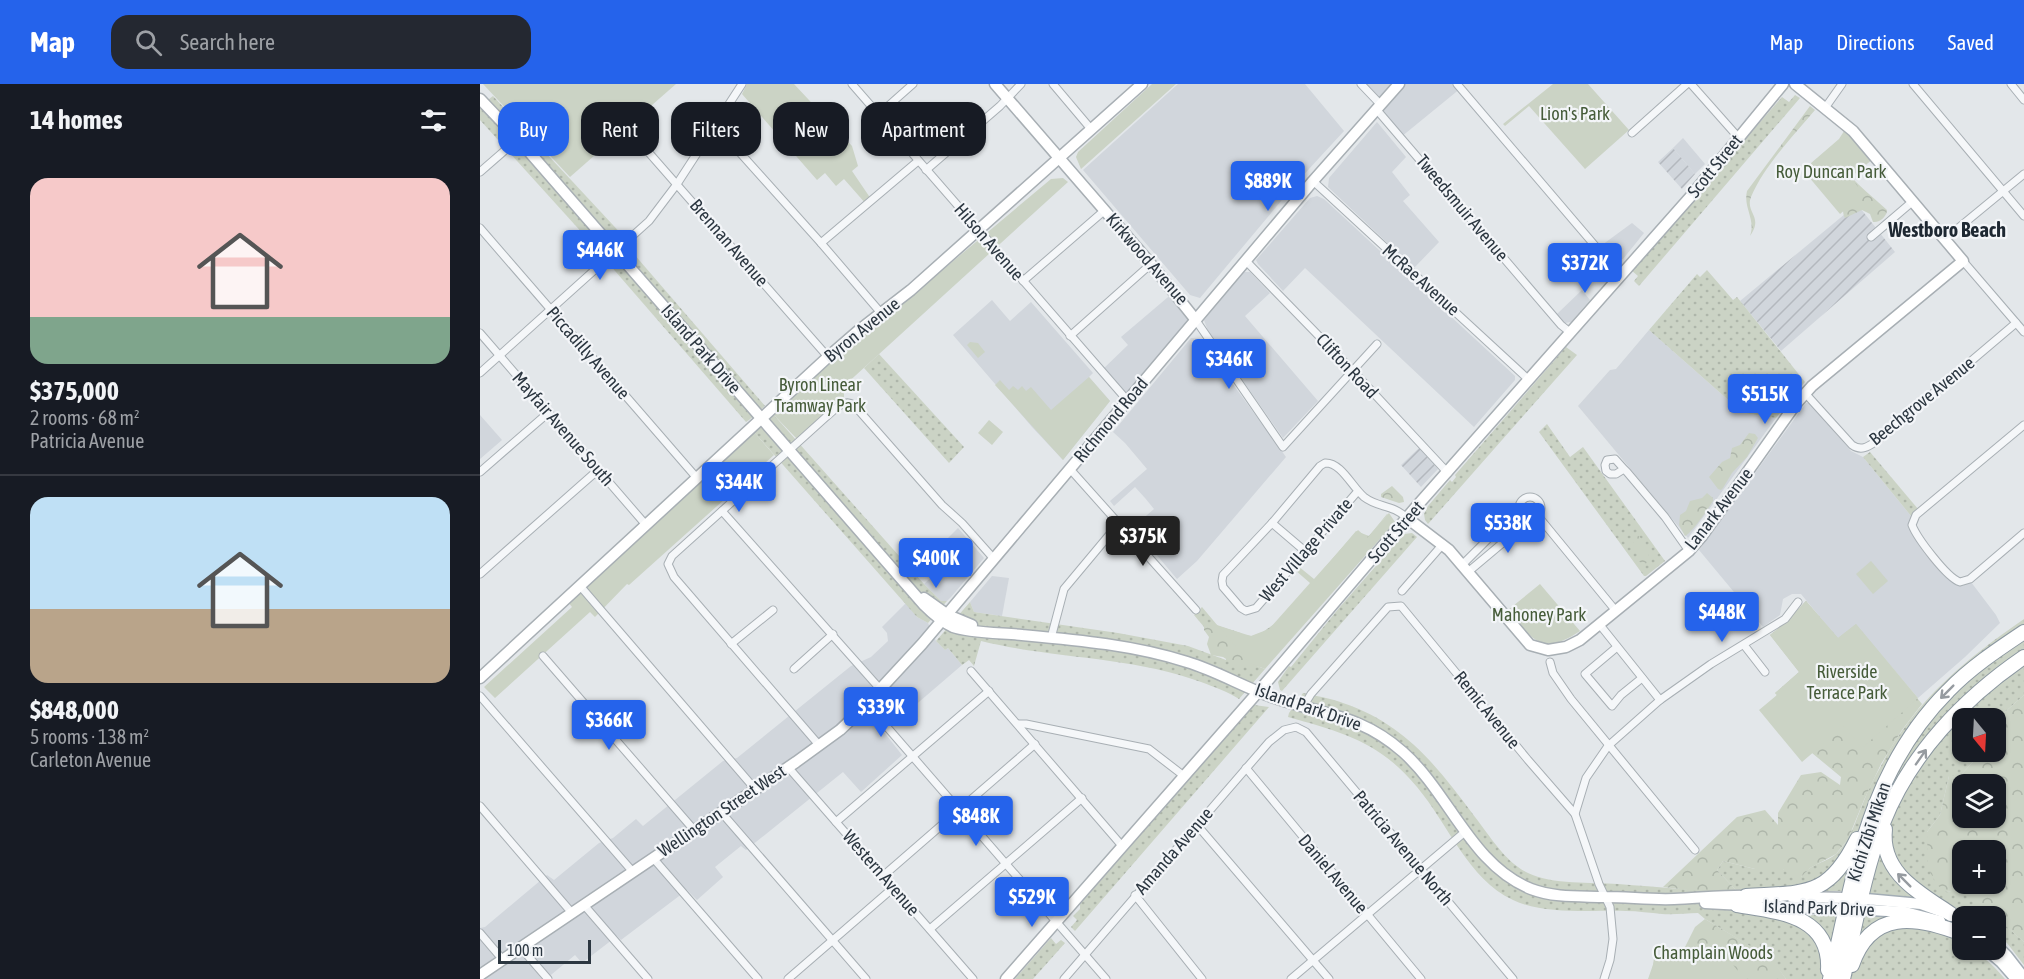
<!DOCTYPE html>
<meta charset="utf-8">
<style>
body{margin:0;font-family:"Asap Condensed",sans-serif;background:#242831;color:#f1f3f6;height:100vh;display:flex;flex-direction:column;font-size:22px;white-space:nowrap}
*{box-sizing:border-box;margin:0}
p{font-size:20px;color:#9ea1a6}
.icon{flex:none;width:33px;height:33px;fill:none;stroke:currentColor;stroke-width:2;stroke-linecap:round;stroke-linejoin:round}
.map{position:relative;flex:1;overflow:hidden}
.details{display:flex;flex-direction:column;background:#171b24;width:480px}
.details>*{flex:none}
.hud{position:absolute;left:18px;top:18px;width:570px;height:54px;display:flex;gap:12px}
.needle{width:39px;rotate:162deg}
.fabs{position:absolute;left:1472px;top:624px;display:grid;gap:12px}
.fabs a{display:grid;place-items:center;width:54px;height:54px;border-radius:12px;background:#171b24;box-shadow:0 2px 4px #0004;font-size:30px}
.scale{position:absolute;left:18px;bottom:15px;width:93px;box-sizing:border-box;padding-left:6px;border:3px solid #2c3741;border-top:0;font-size:16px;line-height:21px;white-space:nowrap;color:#2c3741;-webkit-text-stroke:4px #f3f5f8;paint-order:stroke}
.price{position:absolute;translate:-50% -51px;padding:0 14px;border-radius:6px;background:#2563eb;color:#fff;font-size:20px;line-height:39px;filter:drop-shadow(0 2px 3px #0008)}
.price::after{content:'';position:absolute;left:50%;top:36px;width:18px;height:14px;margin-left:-9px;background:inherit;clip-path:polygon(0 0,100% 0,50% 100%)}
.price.selected{background:#222;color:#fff}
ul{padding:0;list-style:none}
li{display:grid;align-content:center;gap:12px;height:318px;padding:0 30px}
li+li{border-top:2px solid #363941}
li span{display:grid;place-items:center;height:186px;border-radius:18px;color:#555}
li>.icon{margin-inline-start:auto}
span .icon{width:108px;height:108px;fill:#fffc;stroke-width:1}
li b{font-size:26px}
h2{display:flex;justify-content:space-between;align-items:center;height:72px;padding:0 30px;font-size:26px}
.pill{padding:0 21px;border-radius:18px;background:#171b24;box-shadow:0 2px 4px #0004;font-size:21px;line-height:54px}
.pill.selected{background:#2563eb;color:#fff}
header{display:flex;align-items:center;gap:36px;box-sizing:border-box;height:84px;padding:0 30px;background:#2563eb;color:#fff}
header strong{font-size:28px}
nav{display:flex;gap:33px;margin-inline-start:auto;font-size:21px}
.search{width:420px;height:54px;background:#242831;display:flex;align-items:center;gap:15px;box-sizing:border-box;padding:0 21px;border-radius:18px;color:#9ea1a6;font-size:22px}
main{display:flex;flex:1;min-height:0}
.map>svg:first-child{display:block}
</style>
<header>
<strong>Map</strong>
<div class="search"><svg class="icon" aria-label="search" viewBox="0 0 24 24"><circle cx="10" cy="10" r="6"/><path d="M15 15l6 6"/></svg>Search here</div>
<nav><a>Map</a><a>Directions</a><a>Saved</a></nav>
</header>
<main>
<section class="details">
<h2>14 homes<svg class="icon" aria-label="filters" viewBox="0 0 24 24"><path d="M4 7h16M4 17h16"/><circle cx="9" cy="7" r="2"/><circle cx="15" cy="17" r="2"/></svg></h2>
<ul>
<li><span style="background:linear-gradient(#f6c9c9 75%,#7fa58c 0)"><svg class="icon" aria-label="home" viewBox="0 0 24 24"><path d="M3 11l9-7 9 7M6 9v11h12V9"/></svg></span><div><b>$375,000</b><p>2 rooms · 68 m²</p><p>Patricia Avenue</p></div></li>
<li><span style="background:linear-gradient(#bfe0f5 60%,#b9a48a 0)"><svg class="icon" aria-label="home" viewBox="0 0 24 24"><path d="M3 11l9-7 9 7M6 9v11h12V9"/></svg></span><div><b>$848,000</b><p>5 rooms · 138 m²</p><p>Carleton Avenue</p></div></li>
</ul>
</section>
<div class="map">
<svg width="1544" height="895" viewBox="0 0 1544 895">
<defs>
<pattern id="industrial-furrows" width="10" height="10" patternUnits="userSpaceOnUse" patternTransform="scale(1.5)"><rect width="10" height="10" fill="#d1d6dc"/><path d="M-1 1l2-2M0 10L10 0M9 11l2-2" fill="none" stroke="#b4b8be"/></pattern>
<pattern id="grass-dots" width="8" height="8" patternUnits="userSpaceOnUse" patternTransform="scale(1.5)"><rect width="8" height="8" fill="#cbd3c5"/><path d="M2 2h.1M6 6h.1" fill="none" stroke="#aeb6aa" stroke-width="1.8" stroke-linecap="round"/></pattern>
<pattern id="forest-crowns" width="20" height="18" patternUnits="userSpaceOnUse" patternTransform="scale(1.5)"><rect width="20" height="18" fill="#cbd3c5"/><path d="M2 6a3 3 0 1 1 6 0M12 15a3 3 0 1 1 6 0" fill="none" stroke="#aeb6aa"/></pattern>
</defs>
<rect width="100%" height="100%" fill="#e3e7ea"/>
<g fill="#d1d6dc">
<path d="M698,0h127l39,47 -47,51 -97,116 -10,-3 -107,-125z"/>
<path d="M881,0h96l4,4 -60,49 -24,-27 4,-5z"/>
<path d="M897,38l29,35 -14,15 18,23 -7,6 36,41 -25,26 -86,-81 1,-9z"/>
<path d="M1203,54l22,26 -10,10 -22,-26z"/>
<path d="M837,112l7,3 191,177v4l-41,47 -169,-159 -22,23 -25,-27 -2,-4 54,-62z"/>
<path d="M1152,139l12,10 -21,26h-7l-14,-14z"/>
<path d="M764,188h6l20,21 -25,23 73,85 -35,37 -75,-107 -4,-11z"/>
<path d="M1102,206l8,10 -19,22 -6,1 -8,-9z"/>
<path d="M694,208l21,27 -68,81 -26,-29 27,-26 -7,-8z"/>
<path d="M512,216l18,21 21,-19 62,71 -4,4 21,24 -47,59 -31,-33 -79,-92z"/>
<path d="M1169,246l94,83 33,5 -88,120 -110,-132 32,-36 6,-1z"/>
<path d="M711,254l9,1 86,118 -89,104 -20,18 -44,-52 21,-18 -9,-11 -10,-11 -21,19 -4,-5 37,-32 -22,-26 -12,-11z"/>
<path d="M1326,319h4l41,48 12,6 48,59 -1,10 3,9 40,47 9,4 9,-4 25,33 4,8 -35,34 -47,41 -62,-73 -18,14 -37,-45h-9l-9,5 -3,16 -17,12 -64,-77z"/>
<path d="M0,331l22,25 -22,19z"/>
<path d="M478,444l26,30 -33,39 -4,4h-6l-17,-17 25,-23 -11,-13z"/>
<path d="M512,492l17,2 -7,38 -28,-4 -4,-10z"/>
<path d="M426,519l11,14 11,6 8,18 9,9 3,-2 14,17 -78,67 18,23 -41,37 -18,-20 -97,78 -5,-4 -26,21 8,10 -26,23 -10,-10 -66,50 -4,-4 -35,27 -7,-8 -29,24h-66v-51l5,-1 62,-52 7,5 45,-37 14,-5 23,-19 7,7 80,-65 14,-3 114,-92 20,-9 17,-16 -1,-8 -5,-6z"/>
</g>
<g fill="url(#industrial-furrows)">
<path d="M1193,64l22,26 -13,15 -24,-27z"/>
<path d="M1377,120l38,48 -114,99 -41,-50z"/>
<path d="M939,364l19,21 -17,18 -20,-22z"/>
</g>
<g fill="url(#grass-dots)">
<path d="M1315,11l5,3 -161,188 -5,-5 4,-5 -7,-6 151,-173 7,5z"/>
<path d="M13,12l133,143 -22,18 -124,-137v-14z"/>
<path d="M147,162l138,160 -16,14 -3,2 -137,-158z"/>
<path d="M1227,186l26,30 4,-3 68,85 -8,9 -2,-1 -4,8 -4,-3 -8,10 4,4 -7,9 -33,-5 -94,-83 48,-56 3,3z"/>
<path d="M1086,263l11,8 -149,169 -3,-4 -1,-6 4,-8 22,-26 2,2 4,-5 -1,-2z"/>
<path d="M399,270l85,93 -15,16 -85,-95z"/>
<path d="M293,330l151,170 17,17h6l-19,22 -11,-6 -163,-185z"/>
<path d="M1067,340l23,33 13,-10 82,114 -19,15h-2l-105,-144z"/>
<path d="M1390,368l48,57 -7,7 -48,-59z"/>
<path d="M1038,432l3,2 -5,9 -20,16 -4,-2v-3l18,-18z"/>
<path d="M932,449l5,4 -135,154 -2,-1 -2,-8 11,-16 2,1 48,-59 65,-74z"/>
<path d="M490,518l4,10 144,21 70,13 38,14v-7l-32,-38 8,-8 47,56 16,6 -26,30c-12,-8 -25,-12 -38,-17 -70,-26 -147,-23 -220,-41l-7,25 -5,-6 -7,5 -14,-17 -3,2 -9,-9z"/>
<path d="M1544,535v76l-29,26v-3h-33v34h20l-22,24h-11l-9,39 -13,17 20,60 17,-4 60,54v23l-17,-22 -12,-9v-18h-24l-39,-21 -10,4 -76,-8h-70l-39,20 66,4 99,1 31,12 27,14 2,1v7c17,0 32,16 43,29h-219l-15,-20 -66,-40 -7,-6c-11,0 -24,2 -36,1 -12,-1 -24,-3 -36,-3 -34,-1 -82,4 -113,-11 -45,-21 -65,-76 -96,-113 -37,-45 -75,-55 -129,-70l1,-4 14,-20c13,3 27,5 40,10 62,21 94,63 132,114 15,19 30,45 53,56 24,12 64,9 90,11 40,3 79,7 119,7l-20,-21 6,-9 32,8h28l18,8c3,-3 6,-7 9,-9 9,-6 21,-8 28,-16 13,-14 18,-32 25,-49 5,-13 11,-25 18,-37 33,-65 85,-107 143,-147z"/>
<path d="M774,621l15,2 -194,224 -4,-4 6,-7 -4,-4 7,-7v-5z"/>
<path d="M571,854l5,6 5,-4 4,3 -32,36h-18z"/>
</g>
<g fill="url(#forest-crowns)" fill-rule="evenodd">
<path d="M1330,22l5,4c-21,25 -51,56 -64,87 -6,16 13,19 -1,39 6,-17 -7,-28 -3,-45z"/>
<path d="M1374,96c11,11 21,19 33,30 0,6 -7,13 -14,12l-3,-8 -8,-4 -17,8c-6,-11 4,-27 9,-38z"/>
<path d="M1269,349l6,1 3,4 -11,19 -15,16 -9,15 -2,2 -3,-1 -9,-12 13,-15 8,-4 2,-10 8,-3z"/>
<path d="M912,402l11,11 1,5 -5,1 -18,-6v-3z"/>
<path d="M1227,409l6,5v3c-5,8 -21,32 -28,35l-6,-11 1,-10 6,-4 4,-10 12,-3z"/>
<path d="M907,430h1l-126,153 -11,-1 -6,-3 -8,3 -14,-9 -12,-2 -4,-11 2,-7 -5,-7v-6l7,-1 30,10 3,2 8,1 11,-4 18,-13 75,-88 13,5z"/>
<path d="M1156,450c10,7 18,20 9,31l-6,-4v-7l-7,-7z"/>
<path d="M1326,517l32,37 18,-14 66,80 -20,26 -21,34 -17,36 -16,39 -12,15 -26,14 -9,9 -7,2 -11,-10h-28l-32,-8 -6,9 21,22 -42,-1 -33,-4 74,-70 28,-7 13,15v-12l23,-38 20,-3 19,13 1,-8 -29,-24 -2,-15 -34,-42 1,-1 -2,-2 24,-21 -29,-37 16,-13z"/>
<path d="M1544,611v247l-60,-53 -17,3 -10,-7 -9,-17 -1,-36 13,-17 9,-39h11l22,-24h13v-31zM1482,700h33v34h-33zM1482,766h33v34h-33z"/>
<path d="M1225,835l67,40 14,20h-138l7,-20 23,2 17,-34z"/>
</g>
<g fill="#cbd3c5">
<path d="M3,0h193l-106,93z"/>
<path d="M267,0h47l58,62 6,20 -6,5 19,28 -5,5 -22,-25 -8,7 -11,-13 -8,7 -75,-86z"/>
<path d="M672,0h24l-95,85 -5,-12 2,-5z"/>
<path d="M1073,0h35l41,46 -44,39 -56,-63 -24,20 -2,-2z"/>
<path d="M1366,44l27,31 -22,18 12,17 -23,20 -37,-44 36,-31z"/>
<path d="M583,94l5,4 -224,204v14l-47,39 -24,-25 83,-76 46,-34 149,-125z"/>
<path d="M490,258l8,1 7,9 -7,6 -11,-13z"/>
<path d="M609,293l21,24 -47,59 -68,-75 5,-5 9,10 4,-4 5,4 4,-4 4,5 5,-4 20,23z"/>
<path d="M509,336l14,12 -11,13 -14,-12z"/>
<path d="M274,348l20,23 -145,130 -2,-1 -32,33 -5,-5 -95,86 -11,-11 88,-80 -4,-5z"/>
<path d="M909,429l6,9 -130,147 -15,-6 -32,-37 33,10 18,-7 41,-46 -15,-13 3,-4 16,13 44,-49 9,8z"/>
<path d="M1391,477l17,20 -15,13 -17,-20z"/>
<path d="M1060,500l40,47c-38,26 -49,8 -72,-21z"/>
<path d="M1326,517l32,37 18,-14 62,74 -56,50 -18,-22 -42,36 -43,-52 18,-15 -2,-2 24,-21 -29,-37 16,-13z"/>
<path d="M1204,872l47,6 13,17h-93l3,-21 33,4z"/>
</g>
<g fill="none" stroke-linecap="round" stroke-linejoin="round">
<g stroke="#a8afb4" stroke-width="9">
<g id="street">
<path d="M372,0l275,316"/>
<path d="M573,0l38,45"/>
<path d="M881,0l20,21"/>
<path d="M977,0l163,191"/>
<path d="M1211,0l47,53"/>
<path d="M1433,0l111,132"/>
<path d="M1531,0l13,16"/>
<path d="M1345,24l17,-24"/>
<path d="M897,26l184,215 10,8"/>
<path d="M398,31l35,-31"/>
<path d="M236,42l105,117 60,70"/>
<path d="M149,46l199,227"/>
<path d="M1152,49l55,-49"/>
<path d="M446,86l74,-64 21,-22"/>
<path d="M0,88l38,-33"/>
<path d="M833,97l216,199"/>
<path d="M0,144l216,249"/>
<path d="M1391,153l41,-35"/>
<path d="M1465,155l79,-65"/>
<path d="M341,159l97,-82"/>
<path d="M766,177l106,109 96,103"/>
<path d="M1483,177l61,71"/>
<path d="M543,197l82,-71"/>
<path d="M715,235l88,128 94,-103"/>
<path d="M0,249l166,192"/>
<path d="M590,252l81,-72"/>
<path d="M0,289l169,-152 28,-37 65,-100"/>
<path d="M1325,309l47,52c10,7 17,1 26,-5l138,-117"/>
<path d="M1544,341l-108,90 -4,10c5,13 35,53 48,57l10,-3 54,-46"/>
<path d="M590,385l126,141"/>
<path d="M1144,385l-9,-10 -8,1 -2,5 1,6 4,3h6l8,-5 3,3 38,45 24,34"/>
<path d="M0,388l68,-59"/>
<path d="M878,407l-102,117 -10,3 -5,-3 -18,-21 -1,-6 1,-6 49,-52 48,-57 5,-3c16,-1 27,24 39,34 14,11 28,7 43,21"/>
<circle cx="1050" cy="424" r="11"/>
<path d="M242,427l159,179"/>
<path d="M1058,432l78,95"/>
<path d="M792,439l34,29"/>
<path d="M982,481l46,-46 12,-8"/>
<path d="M988,488l50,-42 8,-12"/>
<path d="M0,490l118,-104"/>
<path d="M101,503l174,202"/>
<path d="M922,507l41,-47"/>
<path d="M1120,541l60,75"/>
<path d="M571,554l13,-49 56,-67"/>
<path d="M251,560l42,-34"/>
<path d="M1264,561l21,27"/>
<path d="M1137,563l-32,27 27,32 9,-11 21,-17"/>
<path d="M63,572l151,174"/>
<path d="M1070,578l3,11 18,26 124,151"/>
<path d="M314,585l39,-35"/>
<path d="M491,587l152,176"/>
<path d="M0,612l153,176"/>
<path d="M387,620l239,275"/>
<path d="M823,623l8,-13 77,-87 13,-1 127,154 47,54"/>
<path d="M538,640h8l123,25 35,27"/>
<path d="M339,661l-145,-168 -6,-13 4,-8 154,-139c9,-7 17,-19 28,-12l88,100 20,18 32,36"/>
<path d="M308,683l185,212"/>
<path d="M766,684l175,211"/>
<path d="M0,722l92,107"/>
<path d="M241,728l145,167"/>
<path d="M356,738l153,-131"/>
<path d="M717,741l132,154"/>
<path d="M173,774l105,121"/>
<path d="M403,792l152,-132"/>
<path d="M655,811l67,84"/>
<path d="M104,821l64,74"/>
<path d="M450,845l152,-131"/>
<path d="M0,849l23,27"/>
<path d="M41,864l27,31"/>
<path d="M308,895l105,-91"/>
<path d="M584,895l205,-237 15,-12 12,-3 10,5 207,247"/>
<path d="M811,895l175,-148"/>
<path d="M1124,895l6,-19 3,-21 -3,-32 -11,-23 -24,-70 11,-36 22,-32 52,-46 51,-36 74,-45 13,-17"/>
</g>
</g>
<g stroke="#a8afb4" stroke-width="13">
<g id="secondary">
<path d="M515,0l156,180 44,55"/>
<path d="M0,15l38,40 406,466c8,8 18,17 29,22 16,6 51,6 69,8 55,5 112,10 165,27 30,9 56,25 85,35 51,18 88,17 131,55 47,42 68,113 128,137 24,9 49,7 74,8 23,0 46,3 69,2 26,-1 53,-4 79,-3"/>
<path d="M927,434l42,32 81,95 18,5 18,-3 14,-7 109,-89 13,-15 93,-131 17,-19 151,-125 -110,-130 -58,-47"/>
<path d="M444,514l24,17 24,10"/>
<path d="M0,594l348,-321 30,-26 53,-41 231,-206"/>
<path d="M1312,813l57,1"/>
<path d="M1225,819l38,2"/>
<path d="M1287,822l80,3"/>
<path d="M0,891l316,-213 44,-32 20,-19 62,-67 391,-463 86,-97"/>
<path d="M526,895l252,-287 158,-185 275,-311 92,-112"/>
</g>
</g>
<g stroke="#a3adb5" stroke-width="13">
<g id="primary">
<path d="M1375,814l66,6 41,15"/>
<path d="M1372,825l53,3 35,9"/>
<path d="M1515,860l12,12 17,22"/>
<path d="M1507,866l14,12 15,17"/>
</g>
</g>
<g stroke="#8b97a0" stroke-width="16">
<g id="highway">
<path d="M1405,745c-5,44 35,64 66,85"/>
<path d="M1266,812c60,-4 82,2 111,-57"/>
<path d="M1257,821c41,7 94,10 91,65"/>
<path d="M1372,881c19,-56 64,-49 110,-31"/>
<path d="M1350,895c25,-106 37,-207 118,-288 22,-23 49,-41 76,-59"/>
<path d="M1363,895c12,-52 21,-106 40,-156 27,-69 81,-125 141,-166"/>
</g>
</g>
<use href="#street" stroke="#f5f7f9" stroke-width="7"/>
<use href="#secondary" stroke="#fff" stroke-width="10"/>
<use href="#primary" stroke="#fff" stroke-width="10"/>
<use href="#highway" stroke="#fff" stroke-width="14"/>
</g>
<defs><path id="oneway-shaft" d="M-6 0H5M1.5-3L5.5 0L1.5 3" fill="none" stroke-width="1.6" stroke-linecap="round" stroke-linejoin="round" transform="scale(1.5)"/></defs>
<g stroke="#969ba0">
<use href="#oneway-shaft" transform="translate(1467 608) rotate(135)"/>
<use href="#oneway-shaft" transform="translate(1441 673) rotate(-55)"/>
<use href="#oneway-shaft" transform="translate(1424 796) rotate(-135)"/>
</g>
<g text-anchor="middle" stroke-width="4.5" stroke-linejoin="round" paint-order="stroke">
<g font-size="18" fill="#465c3a" stroke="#f3f5f8">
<text x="1095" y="36">Lion's Park</text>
<text x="1351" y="94">Roy Duncan Park</text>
<text x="340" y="307">Byron Linear<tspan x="340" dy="21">Tramway Park</tspan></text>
<text x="1059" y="537">Mahoney Park</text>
<text x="1367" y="594">Riverside<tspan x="1367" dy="21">Terrace Park</tspan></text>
<text x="1233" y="875">Champlain Woods</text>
</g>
<g font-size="18" fill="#2c3741" stroke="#f3f5f8">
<text transform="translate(1235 82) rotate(-51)" y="6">Scott Street</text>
<text transform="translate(982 124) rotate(50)" y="6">Tweedsmuir Avenue</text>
<text transform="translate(509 158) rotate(49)" y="6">Hilson Avenue</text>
<text transform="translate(249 159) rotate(49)" y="6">Brennan Avenue</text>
<text transform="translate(667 175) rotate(49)" y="6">Kirkwood Avenue</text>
<text transform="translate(941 196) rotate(42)" y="6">McRae Avenue</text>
<text transform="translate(382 246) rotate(-39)" y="6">Byron Avenue</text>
<text transform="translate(221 265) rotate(49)" y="6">Island Park Drive</text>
<text transform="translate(108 269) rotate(49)" y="6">Piccadilly Avenue</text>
<text transform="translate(867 282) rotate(47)" y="6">Clifton Road</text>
<text transform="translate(1442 317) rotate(-39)" y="6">Beechgrove Avenue</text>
<text transform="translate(631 336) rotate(-50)" y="6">Richmond Road</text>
<text transform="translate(83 345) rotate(49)" y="6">Mayfair Avenue South</text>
<text transform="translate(1239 425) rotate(-52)" y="6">Lanark Avenue</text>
<text transform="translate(916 448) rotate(-49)" y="6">Scott Street</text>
<text transform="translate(826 466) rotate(-49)" y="6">West Village Private</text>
<text transform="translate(828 623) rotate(19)" y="6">Island Park Drive</text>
<text transform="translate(1007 626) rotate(51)" y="6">Remic Avenue</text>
<text transform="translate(242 727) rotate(-34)" y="6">Wellington Street West</text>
<text transform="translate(1389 748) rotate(-72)" y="6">Kichi Zībī Mīkan</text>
<text transform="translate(923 764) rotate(50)" y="6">Patricia Avenue North</text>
<text transform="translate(694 767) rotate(-49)" y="6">Amanda Avenue</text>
<text transform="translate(401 789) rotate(49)" y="6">Western Avenue</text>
<text transform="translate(853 790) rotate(50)" y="6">Daniel Avenue</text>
<text transform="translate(1339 824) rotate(2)" y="6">Island Park Drive</text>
</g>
<g font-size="20" font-weight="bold" fill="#1e2832" stroke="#f3f5f8">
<text x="1467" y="153">Westboro Beach</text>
</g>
</g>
</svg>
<div class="fabs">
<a><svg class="needle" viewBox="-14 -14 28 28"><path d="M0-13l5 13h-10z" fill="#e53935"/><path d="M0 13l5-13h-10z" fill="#9ea1a6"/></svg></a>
<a><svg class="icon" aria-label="layers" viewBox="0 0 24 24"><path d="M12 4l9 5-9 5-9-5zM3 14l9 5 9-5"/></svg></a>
<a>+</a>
<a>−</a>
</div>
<div class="scale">100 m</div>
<b class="price" style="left:788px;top:128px">$889K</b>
<b class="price" style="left:120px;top:197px">$446K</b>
<b class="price" style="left:1105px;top:210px">$372K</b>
<b class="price" style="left:749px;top:306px">$346K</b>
<b class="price" style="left:1285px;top:341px">$515K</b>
<b class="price" style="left:259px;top:429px">$344K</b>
<b class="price" style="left:1028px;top:470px">$538K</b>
<b class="price selected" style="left:663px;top:483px">$375K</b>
<b class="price" style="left:456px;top:505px">$400K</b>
<b class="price" style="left:1242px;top:559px">$448K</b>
<b class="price" style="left:401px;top:654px">$339K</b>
<b class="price" style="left:129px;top:667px">$366K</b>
<b class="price" style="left:496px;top:763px">$848K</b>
<b class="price" style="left:552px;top:844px">$529K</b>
<div class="hud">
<a class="pill selected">Buy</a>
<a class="pill">Rent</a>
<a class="pill">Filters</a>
<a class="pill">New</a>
<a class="pill">Apartment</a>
</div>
</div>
</main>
